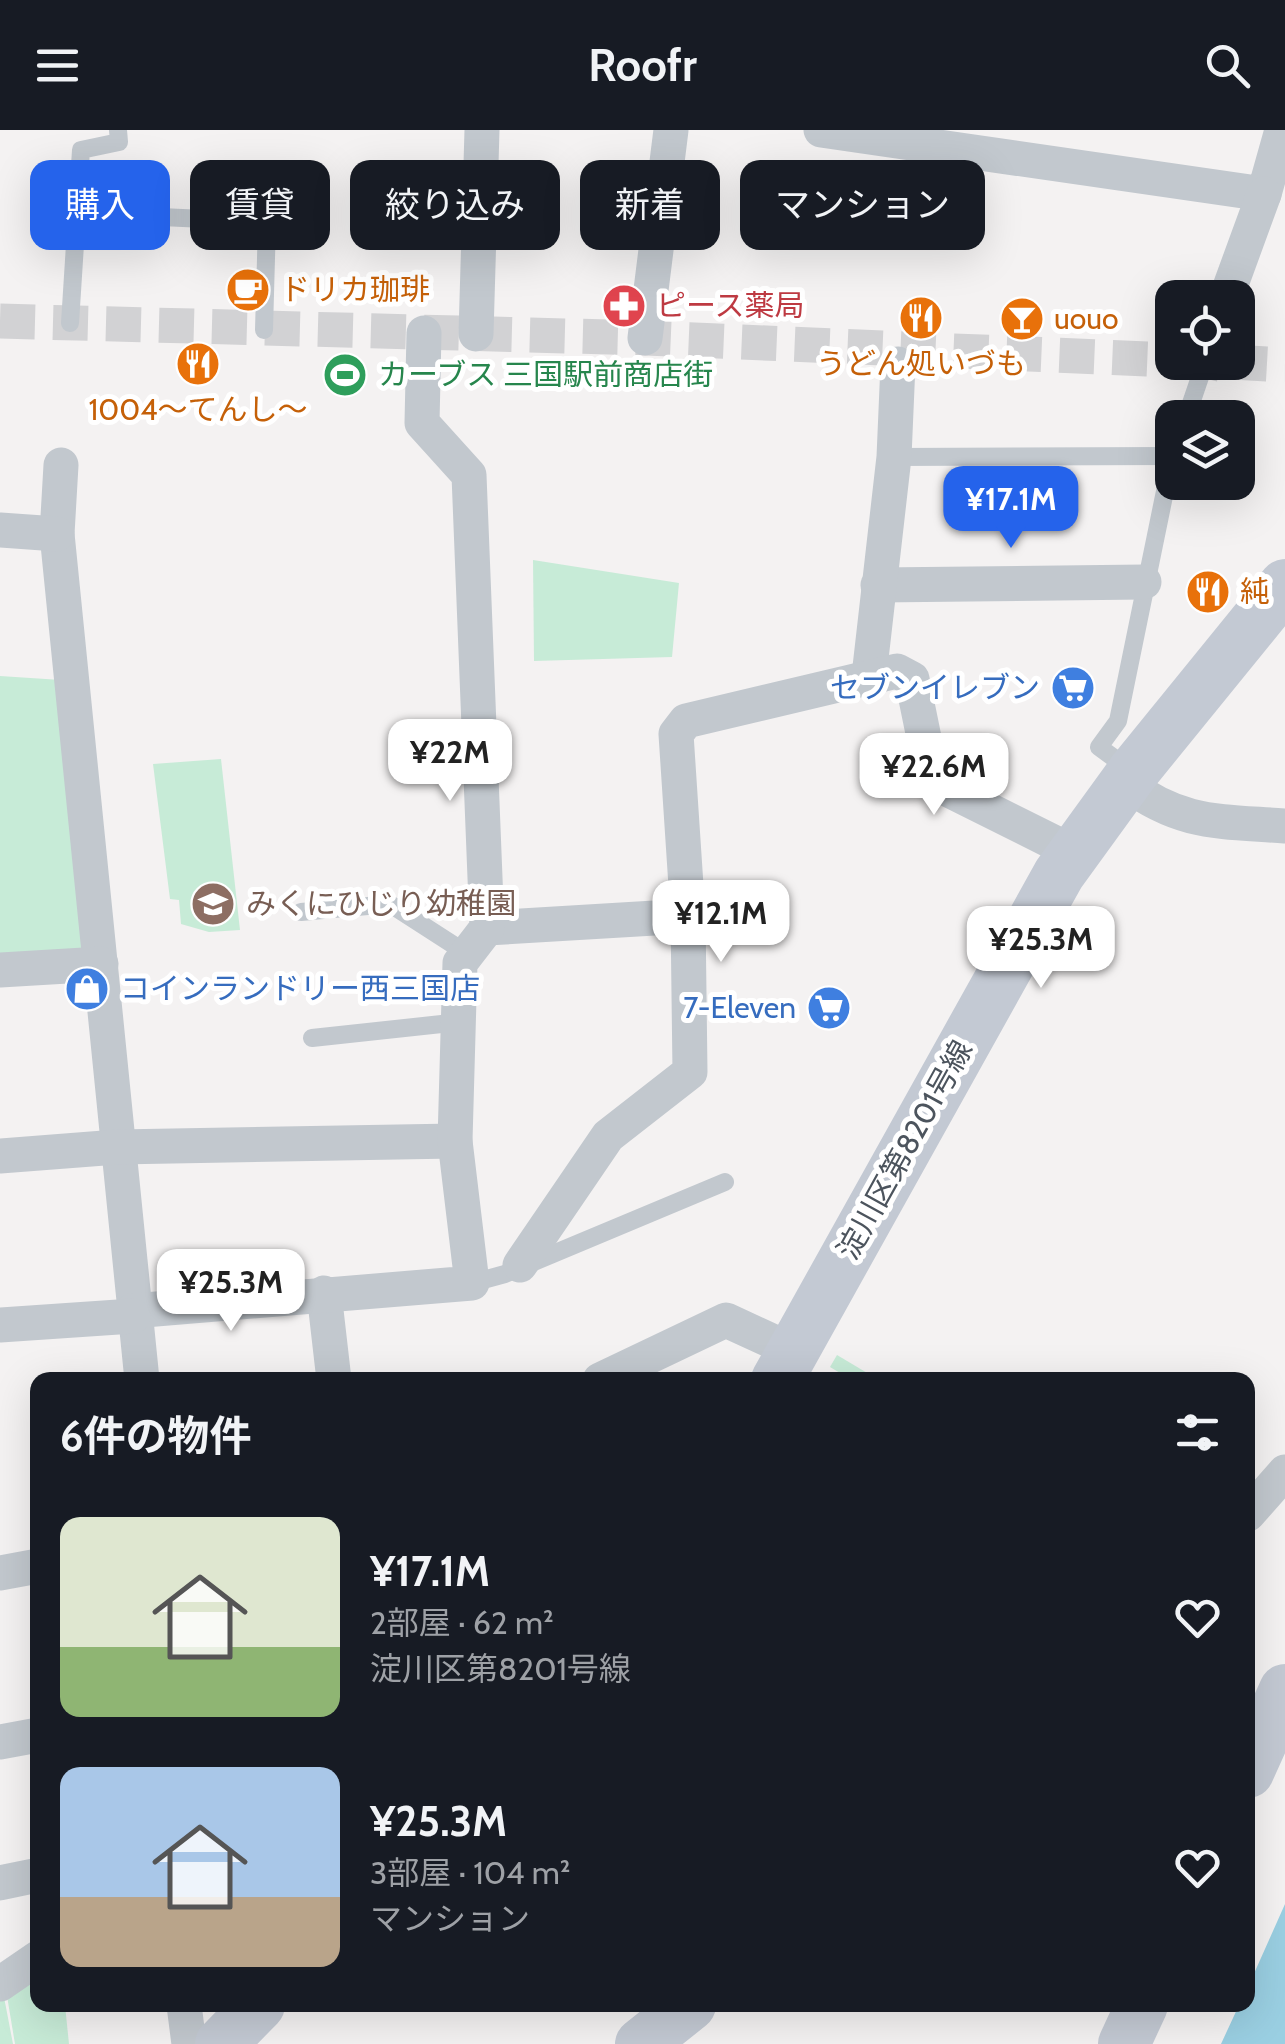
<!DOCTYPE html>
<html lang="ja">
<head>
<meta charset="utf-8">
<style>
	:root { --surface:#171b24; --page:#242831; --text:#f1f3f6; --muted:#9ea1a6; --accent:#2563eb }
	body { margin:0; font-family:Cabin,"Noto Sans JP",sans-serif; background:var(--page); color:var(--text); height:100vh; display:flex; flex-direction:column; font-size:38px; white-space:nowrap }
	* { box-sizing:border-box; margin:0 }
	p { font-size:32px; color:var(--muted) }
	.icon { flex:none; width:55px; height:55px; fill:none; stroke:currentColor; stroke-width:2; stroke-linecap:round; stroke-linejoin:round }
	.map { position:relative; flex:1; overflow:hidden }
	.drawer { position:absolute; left:30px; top:1242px; width:1225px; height:640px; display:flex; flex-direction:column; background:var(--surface); border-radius:20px; box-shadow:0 10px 40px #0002 }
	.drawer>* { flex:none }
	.guide { position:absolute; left:30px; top:30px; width:1225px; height:90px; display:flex; gap:20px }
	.controls { position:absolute; left:1155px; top:150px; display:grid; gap:20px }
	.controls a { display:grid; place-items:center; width:100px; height:100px; border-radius:20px; background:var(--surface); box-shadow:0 10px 40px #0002; font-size:50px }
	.price { position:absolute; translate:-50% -85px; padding:0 22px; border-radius:20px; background:#fff; color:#222; font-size:32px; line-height:65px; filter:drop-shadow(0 2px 5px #0008) }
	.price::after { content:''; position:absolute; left:50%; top:60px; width:30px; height:22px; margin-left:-15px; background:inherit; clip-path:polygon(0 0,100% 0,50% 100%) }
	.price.active { background:var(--accent); color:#fff }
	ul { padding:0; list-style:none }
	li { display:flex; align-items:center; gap:30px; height:250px; padding:0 30px }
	li span { display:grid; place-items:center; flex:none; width:280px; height:200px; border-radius:20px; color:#555 }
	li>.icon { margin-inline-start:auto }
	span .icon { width:120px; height:120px; fill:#fffc; stroke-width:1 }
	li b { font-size:42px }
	h2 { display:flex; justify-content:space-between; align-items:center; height:120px; padding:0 30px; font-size:42px }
	.tag { padding:0 35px; border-radius:20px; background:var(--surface); box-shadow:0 10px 40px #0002; font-size:35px; line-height:90px }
	.tag.active { background:var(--accent); color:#fff }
	header { display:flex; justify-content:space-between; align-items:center; height:130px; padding:0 30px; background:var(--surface); font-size:45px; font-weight:700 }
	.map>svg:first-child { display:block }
	.green { fill:#c7ebd7 }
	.water { fill:#9acfe2 }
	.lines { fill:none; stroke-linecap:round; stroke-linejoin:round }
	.street-tunnel { stroke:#d2d2d4; stroke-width:35; stroke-dasharray:35 18; stroke-linecap:butt }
	.lane { stroke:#c2c8ce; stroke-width:18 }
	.street { stroke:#c2c8ce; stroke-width:35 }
	.secondary { stroke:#c3c9d3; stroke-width:52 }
	.labels { text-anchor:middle; stroke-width:10; stroke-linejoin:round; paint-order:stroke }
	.food-label { font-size:30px; fill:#c56008; stroke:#fff; text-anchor:start }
	.health-label { font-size:30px; fill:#be3a42; stroke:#fff; text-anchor:start }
	.leisure-label { font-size:30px; fill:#27864d; stroke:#fff; text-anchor:start }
	.shop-label { font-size:30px; fill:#366cbe; stroke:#fff; text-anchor:end }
	.education-label { font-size:30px; fill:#785e54; stroke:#fff; text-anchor:start }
	.street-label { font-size:30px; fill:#4c545d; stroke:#fff }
</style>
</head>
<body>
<header><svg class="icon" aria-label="menu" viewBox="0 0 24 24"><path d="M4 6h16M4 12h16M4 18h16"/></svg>Roofr<svg class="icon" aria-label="search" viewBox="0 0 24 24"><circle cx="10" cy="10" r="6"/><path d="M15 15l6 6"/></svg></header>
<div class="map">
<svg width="1285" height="1914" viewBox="0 0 1285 1914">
	<rect width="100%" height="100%" fill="#f4f2f2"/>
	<g class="green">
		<path d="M 533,430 L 679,453 L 672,527 L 534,531 Z"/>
		<path d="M 0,546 L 61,550 L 89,828 L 0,833 Z"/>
		<path d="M 221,629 L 240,800 L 209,802 L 181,794 L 179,770 L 170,769 L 153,634 Z"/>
		<path d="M 837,1225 L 879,1250 L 852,1250 L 830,1237 Z"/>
		<path d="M 37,1840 L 38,1875 L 65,1875 L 69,1914 L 15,1914 L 7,1866 Z"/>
		<path d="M 4,1867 L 13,1914 L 0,1914 L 0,1870 Z"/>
	</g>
	<path class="water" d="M 1285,1774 L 1285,1914 L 1221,1914 L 1239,1875 L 1248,1875 L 1248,1857 Z"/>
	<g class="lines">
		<g class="street-tunnel">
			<path d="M 0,191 L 645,208 L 1172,230"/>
			<path d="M 1232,232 L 1285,235"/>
			<path d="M 1200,247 L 1204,232"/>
		</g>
		<g class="lane">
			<path d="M 78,83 L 267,92 L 264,200"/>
			<path d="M 70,193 L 81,20 L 119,12 L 118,0"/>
			<path d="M 1186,288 L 1200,247"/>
			<path d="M 894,327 L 1172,326"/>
			<path d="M 1129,639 L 1099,617 L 1118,591 L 1172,327"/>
			<path d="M 301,782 L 390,774 L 466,823"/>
			<path d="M 312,908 L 460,892"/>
			<path d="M 472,1153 L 505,1144 L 725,1052"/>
		</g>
		<g class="street">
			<path d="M 821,0 L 1264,64 L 1282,0"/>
			<path d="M 1226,168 L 1264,64"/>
			<path d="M 476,204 L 482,0"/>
			<path d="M 645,208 L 671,0"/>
			<path d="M 61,335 L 57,404 L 142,1250"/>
			<path d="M 0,400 L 57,404"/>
			<path d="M 878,455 L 1144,452"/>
			<path d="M 869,546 L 894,327 L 898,234"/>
			<path d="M 1125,653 C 1182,695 1218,691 1285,696"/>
			<path d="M 487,798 L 688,786"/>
			<path d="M 0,840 L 101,834"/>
			<path d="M 0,1026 L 117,1017 L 455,1011"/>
			<path d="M 520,1135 L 608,1006 L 690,942 L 688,786 L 676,604 L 686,591 L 897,541 L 912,549 L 933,652 L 1073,722"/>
			<path d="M 324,1163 L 334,1250"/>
			<path d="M 132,1181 L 472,1153 L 455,1011 L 460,833 L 487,798 L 469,345 L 422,293 L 424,203"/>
			<path d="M 0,1195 L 133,1186"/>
			<path d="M 600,1250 L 726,1190 L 793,1221"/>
			<path d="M 1248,1384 L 1285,1342"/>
			<path d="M 0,1443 L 38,1436"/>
			<path d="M 0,1612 L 38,1605"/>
			<path d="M 0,1753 L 38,1745"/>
			<path d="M 0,1854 L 38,1828"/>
			<path d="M 184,1875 L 189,1914"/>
		</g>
		<g class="secondary">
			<path d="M 777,1250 L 1059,744 L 1133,642 L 1285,455"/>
			<path d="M 1248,1642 L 1285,1560"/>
			<path d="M 221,1914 L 259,1875"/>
			<path d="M 641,1914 L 690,1875"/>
			<path d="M 1124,1914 L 1142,1875"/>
		</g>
	</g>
	<defs>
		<symbol id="cafe-disc" viewBox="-11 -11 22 22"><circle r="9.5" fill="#e8710a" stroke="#fff"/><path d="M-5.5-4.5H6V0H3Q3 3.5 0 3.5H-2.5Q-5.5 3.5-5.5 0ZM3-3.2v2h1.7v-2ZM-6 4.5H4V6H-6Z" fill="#fff"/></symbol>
		<symbol id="pharmacy-disc" viewBox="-11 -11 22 22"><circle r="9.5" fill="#e0444e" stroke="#fff"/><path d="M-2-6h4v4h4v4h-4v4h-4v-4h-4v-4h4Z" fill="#fff"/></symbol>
		<symbol id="restaurant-disc" viewBox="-11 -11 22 22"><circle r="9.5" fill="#e8710a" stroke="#fff"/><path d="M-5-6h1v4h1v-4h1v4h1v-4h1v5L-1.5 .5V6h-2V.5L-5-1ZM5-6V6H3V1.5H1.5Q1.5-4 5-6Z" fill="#fff"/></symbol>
		<symbol id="bar-disc" viewBox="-11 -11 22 22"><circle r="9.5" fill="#e8710a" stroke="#fff"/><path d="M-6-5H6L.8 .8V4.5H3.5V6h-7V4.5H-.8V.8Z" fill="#fff"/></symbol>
		<symbol id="stadium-disc" viewBox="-11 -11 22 22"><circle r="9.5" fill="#2e9e5b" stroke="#fff"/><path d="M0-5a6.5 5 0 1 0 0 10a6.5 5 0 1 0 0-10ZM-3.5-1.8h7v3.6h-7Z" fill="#fff"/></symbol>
		<symbol id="supermarket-disc" viewBox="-11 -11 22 22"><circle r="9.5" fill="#3f7fe0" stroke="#fff"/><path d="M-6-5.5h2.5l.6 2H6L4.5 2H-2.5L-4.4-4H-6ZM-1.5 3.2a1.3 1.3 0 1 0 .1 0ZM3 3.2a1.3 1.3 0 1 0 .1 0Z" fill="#fff"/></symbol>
		<symbol id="school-disc" viewBox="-11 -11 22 22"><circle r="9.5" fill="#8d6e63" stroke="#fff"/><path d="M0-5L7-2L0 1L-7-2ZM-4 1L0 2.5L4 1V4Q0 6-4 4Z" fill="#fff"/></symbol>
		<symbol id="shop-disc" viewBox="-11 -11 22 22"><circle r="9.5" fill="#3f7fe0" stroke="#fff"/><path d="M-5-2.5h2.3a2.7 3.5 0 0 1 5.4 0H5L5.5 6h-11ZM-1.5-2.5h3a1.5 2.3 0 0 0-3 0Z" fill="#fff"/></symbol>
	</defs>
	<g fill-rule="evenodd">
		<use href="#cafe-disc" x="223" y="135" width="50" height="50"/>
		<use href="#pharmacy-disc" x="599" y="151" width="50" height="50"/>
		<use href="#restaurant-disc" x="896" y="163" width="50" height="50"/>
		<use href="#bar-disc" x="997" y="164" width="50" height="50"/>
		<use href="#restaurant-disc" x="173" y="209" width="50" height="50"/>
		<use href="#stadium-disc" x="320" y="220" width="50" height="50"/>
		<use href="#restaurant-disc" x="1183" y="437" width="50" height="50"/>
		<use href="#supermarket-disc" x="1048" y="533" width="50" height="50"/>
		<use href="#school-disc" x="188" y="749" width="50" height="50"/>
		<use href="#shop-disc" x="62" y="834" width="50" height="50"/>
		<use href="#supermarket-disc" x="804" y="853" width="50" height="50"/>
	</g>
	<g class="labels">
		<g class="food-label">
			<text x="280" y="170">ドリカ珈琲</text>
			<text x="1054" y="199">uouo</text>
			<text x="921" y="244" text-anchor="middle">うどん処いづも</text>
			<text x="198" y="290" text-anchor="middle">1004〜てんし〜</text>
			<text x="1240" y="472">純</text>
		</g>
		<g class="health-label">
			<text x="656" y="186">ピース薬局</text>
		</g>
		<g class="leisure-label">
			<text x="378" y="255">カーブス 三国駅前商店街</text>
		</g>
		<g class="shop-label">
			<text x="1040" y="568">セブンイレブン</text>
			<text x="120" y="869" text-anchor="start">コインランドリー西三国店</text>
			<text x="796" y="888">7-Eleven</text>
		</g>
		<g class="education-label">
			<text x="246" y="784">みくにひじり幼稚園</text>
		</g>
		<g class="street-label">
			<text transform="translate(905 1020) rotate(-61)" y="10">淀川区第8201号線</text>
		</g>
	</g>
</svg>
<div class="controls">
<a><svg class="icon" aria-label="locate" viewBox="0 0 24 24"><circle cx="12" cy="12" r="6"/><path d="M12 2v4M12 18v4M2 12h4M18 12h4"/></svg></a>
<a><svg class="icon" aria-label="layers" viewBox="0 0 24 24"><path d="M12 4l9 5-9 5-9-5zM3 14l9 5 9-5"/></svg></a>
</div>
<b class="price active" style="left:1011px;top:421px">¥17.1M</b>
<b class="price" style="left:450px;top:674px">¥22M</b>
<b class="price" style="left:934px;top:688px">¥22.6M</b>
<b class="price" style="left:721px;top:835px">¥12.1M</b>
<b class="price" style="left:1041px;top:861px">¥25.3M</b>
<b class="price" style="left:231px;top:1204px">¥25.3M</b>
<div class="guide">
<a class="tag active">購入</a>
<a class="tag">賃貸</a>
<a class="tag">絞り込み</a>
<a class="tag">新着</a>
<a class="tag">マンション</a>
</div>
<section class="drawer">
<h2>6件の物件<svg class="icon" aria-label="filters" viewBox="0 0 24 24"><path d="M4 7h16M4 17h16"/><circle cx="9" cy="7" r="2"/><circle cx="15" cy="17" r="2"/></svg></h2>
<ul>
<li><span style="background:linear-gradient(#dfe7d0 65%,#8fb573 0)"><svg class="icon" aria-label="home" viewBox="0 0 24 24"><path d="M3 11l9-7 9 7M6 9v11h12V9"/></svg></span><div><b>¥17.1M</b><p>2部屋 · 62 m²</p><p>淀川区第8201号線</p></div><svg class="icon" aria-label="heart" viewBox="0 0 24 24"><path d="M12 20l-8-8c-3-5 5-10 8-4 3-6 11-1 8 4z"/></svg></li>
<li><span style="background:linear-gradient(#a9c7e8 65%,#b9a48a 0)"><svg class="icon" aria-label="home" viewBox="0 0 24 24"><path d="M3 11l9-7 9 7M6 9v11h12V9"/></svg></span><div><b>¥25.3M</b><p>3部屋 · 104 m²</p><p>マンション</p></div><svg class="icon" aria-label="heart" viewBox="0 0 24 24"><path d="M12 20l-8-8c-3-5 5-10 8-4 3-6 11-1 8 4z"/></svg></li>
</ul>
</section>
</div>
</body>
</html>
